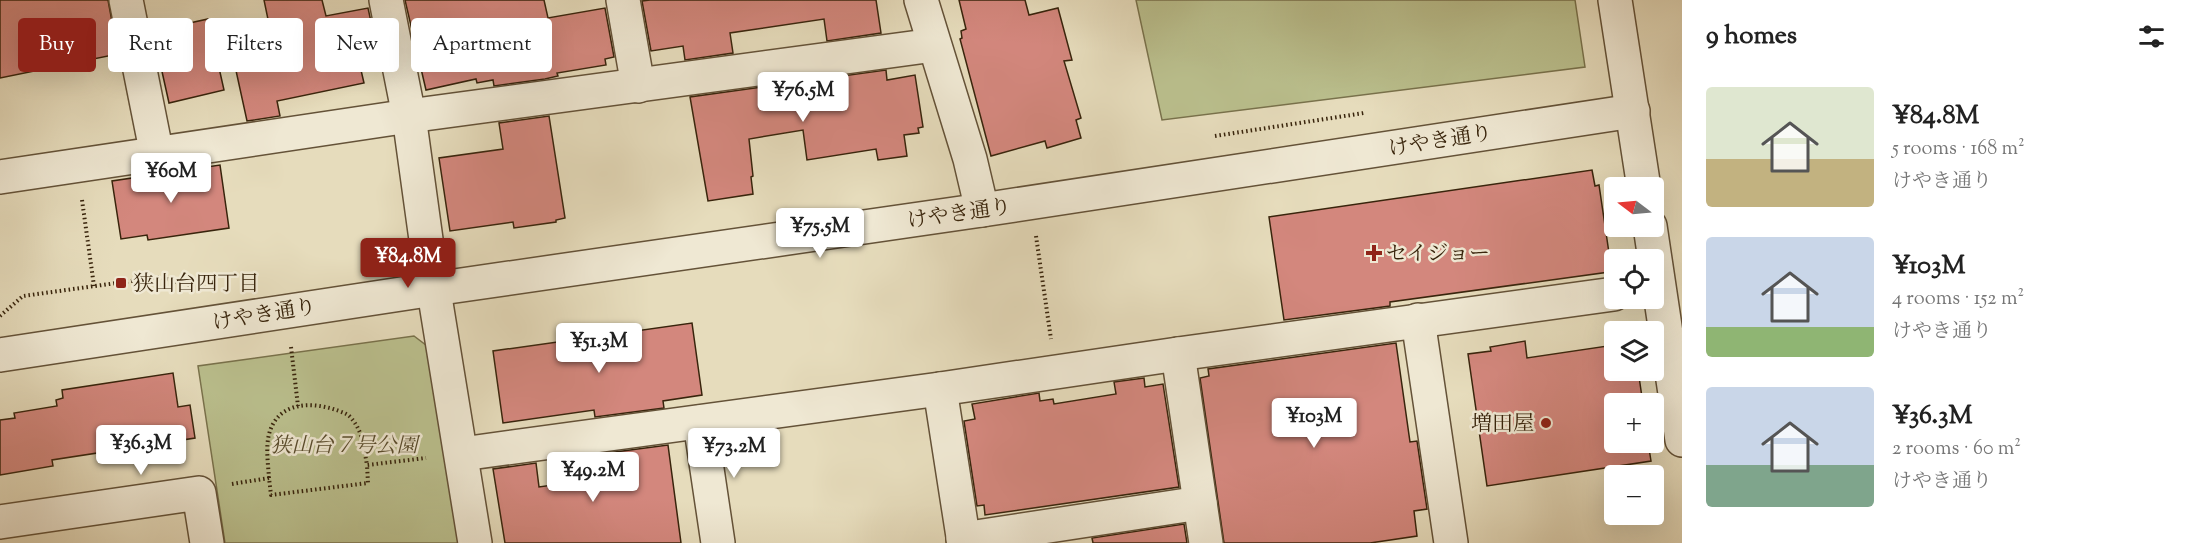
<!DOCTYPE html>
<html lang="en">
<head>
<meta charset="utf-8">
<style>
	:root { --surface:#fff; --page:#f6f6f6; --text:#222; --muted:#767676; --accent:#8f2418 }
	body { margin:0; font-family:"Sorts Mill Goudy","Noto Serif JP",serif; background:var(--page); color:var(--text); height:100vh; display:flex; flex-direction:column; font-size:22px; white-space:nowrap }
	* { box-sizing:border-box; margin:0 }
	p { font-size:20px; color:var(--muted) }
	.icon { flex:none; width:33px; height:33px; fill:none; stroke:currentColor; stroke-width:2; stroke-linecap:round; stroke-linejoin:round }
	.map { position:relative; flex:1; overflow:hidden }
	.details { display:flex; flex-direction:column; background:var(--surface); width:510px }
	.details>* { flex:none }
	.guide { position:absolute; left:18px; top:18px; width:570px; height:54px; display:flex; gap:12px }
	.needle { width:39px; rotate:286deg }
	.buttons { position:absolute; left:1604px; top:177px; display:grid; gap:12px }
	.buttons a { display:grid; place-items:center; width:60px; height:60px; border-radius:6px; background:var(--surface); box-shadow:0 6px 24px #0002; font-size:30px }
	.price { position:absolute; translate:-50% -51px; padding:0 14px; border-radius:6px; background:#fff; color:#222; font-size:20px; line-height:39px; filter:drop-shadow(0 2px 3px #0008) }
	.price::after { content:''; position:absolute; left:50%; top:36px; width:18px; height:14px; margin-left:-9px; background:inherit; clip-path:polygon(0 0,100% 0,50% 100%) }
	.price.selected { background:var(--accent); color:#fff }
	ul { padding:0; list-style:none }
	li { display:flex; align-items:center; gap:18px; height:150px; padding:0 24px }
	li span { display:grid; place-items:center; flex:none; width:168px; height:120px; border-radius:6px; color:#555 }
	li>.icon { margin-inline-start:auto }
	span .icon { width:72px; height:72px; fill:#fffc; stroke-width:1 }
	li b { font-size:26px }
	h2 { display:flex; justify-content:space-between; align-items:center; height:72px; padding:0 24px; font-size:26px }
	.tag { padding:0 21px; border-radius:6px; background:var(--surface); box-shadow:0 6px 24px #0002; font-size:21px; line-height:54px }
	.tag.selected { background:var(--accent); color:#fff }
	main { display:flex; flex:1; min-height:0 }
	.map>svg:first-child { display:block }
	.green { fill:#babf8d; stroke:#79724c; stroke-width:1.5 }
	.building { fill:#d3877d; stroke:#38240c; stroke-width:1.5 }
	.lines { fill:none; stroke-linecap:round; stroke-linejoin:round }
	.minor-casing { stroke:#645238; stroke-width:36 }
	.path { stroke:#38240c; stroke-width:4; stroke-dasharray:1.5 3; stroke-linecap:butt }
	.minor { stroke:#efe8d3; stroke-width:33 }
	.poi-dot { fill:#8f2418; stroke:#efe8d3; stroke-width:2 }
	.labels { text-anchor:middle; stroke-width:5; stroke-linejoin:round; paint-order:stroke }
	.street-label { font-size:21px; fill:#38240c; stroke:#efe8d3 }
	.poi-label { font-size:21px; fill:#38240c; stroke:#efe8d3; text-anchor:start }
	.park-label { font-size:21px; font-style:italic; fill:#584b2c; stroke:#efe8d3 }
</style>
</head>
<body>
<main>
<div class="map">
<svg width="1682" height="543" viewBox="0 0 1682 543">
	<rect width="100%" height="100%" fill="#e6dcbc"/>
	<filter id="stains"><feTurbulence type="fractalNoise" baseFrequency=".00333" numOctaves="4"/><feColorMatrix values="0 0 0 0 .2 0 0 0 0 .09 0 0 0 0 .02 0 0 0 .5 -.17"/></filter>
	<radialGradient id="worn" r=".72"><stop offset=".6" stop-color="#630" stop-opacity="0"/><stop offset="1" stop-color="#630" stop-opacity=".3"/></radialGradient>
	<g class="green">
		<path d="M 1136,0 L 1575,0 L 1585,67 L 1162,120 Z"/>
		<path d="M 414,336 L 431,349 L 460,543 L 225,543 L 198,366 Z"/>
	</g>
	<g class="building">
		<path d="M 0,0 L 108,0 L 118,54 L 0,78 Z"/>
		<path d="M 264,0 L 322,0 L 326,16 L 368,8 L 377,49 L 357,53 L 364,83 L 277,101 L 280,116 L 247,121 L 235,66 L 276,58 Z"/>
		<path d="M 405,0 L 544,0 L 548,18 L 605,8 L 614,57 L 605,59 L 606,65 L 557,73 L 558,76 L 545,79 L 494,86 L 493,80 L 477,83 L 476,79 L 426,90 Z"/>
		<path d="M 650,0 L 876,0 L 881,33 L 827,41 L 824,19 L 730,33 L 733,53 L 685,60 L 683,46 L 651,51 L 642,1 Z"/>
		<path d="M 959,0 L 1025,0 L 1029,15 L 1058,8 L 1072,60 L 1064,61 L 1081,118 L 1076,120 L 1081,138 L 1047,148 L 1045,141 L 991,156 L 960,39 L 962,38 L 961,31 L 966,29 Z"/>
		<path d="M 208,19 L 224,90 L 169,103 L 153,31 Z"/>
		<path d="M 886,70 L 887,80 L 915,75 L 923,127 L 918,128 L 919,133 L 904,135 L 907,156 L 878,160 L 876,149 L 807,160 L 803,130 L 749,139 L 753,176 L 751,177 L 753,194 L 708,201 L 690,97 Z"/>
		<path d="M 549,116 L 565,218 L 556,220 L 556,222 L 514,228 L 513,222 L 450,231 L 439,158 L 503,149 L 499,123 Z"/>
		<path d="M 220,165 L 229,228 L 148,240 L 147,235 L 121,239 L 112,181 Z"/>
		<path d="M 1592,170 L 1595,186 L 1599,185 L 1609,253 L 1606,253 L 1609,272 L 1390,302 L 1390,306 L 1284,320 L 1269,217 Z"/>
		<path d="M 692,323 L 702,395 L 663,401 L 664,408 L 595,417 L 594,410 L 503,423 L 493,351 Z"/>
		<path d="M 1525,341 L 1527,358 L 1614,345 L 1614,370 L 1638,370 L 1643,404 L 1614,404 L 1614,442 L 1648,442 L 1651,461 L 1487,486 L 1468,354 L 1491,351 L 1490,347 Z"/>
		<path d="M 1396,343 L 1410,442 L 1417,441 L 1427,509 L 1414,511 L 1417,536 L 1370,543 L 1224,543 L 1200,378 L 1209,376 L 1208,369 Z"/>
		<path d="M 173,373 L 178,407 L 190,405 L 195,438 L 52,460 L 53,466 L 0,475 L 0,420 L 15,418 L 14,413 L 57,406 L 56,400 L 63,398 L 62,390 Z"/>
		<path d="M 1144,378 L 1145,387 L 1163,384 L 1179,487 L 985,515 L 984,505 L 977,506 L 964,421 L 975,419 L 972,404 L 1039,393 L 1040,401 L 1053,399 L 1054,404 L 1116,394 L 1114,382 Z"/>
		<path d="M 668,445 L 681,543 L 505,543 L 493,469 L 536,463 L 539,487 L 603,478 L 600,454 Z"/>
		<path d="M 1184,524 L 1187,543 L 1093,543 L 1092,538 Z"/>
	</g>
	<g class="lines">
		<defs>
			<g id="minor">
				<path d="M 126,0 L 157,155"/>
				<path d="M 386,0 L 409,116 L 428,254 L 475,543"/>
				<path d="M 623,0 L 638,86"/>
				<path d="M 921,0 L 970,159 L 982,210"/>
				<path d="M 1615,0 L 1644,188"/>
				<path d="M 0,177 L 409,116 L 934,45"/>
				<path d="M 1650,226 L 1682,440"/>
				<path d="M 1418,320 L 1451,543"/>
				<path d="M 1178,354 L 1206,543"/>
				<path d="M 0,355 L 434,289 L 982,210 L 1633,111"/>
				<path d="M 940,389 L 964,543"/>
				<path d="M 700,422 L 718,543"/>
				<path d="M 462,454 L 940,389 L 1178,354 L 1614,294"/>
				<path d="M 0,522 L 199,493 L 207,543"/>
				<path d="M 963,539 L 1200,503"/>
			</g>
		</defs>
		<use href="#minor" class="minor-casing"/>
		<g class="path">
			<path d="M 1215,136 L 1364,113"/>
			<path d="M 82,200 L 94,286"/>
			<path d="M 1036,236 L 1051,339"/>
			<path d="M 0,316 L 23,296 L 160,277 L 199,288"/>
			<path d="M 291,347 L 298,406"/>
			<path d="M 269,478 C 268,461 264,440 273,424 C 286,400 318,403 339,411 C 344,413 348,414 351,418 C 363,431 364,449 367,465"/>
			<path d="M 232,484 L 269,478 L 271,495 L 368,483 L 367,465 L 426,458"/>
		</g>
		<use href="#minor" class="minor"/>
	</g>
	<g class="poi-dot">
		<path d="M1371 244h6v6h6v6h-6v6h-6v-6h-6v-6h6z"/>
		<rect x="115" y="277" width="12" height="12" rx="3"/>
		<circle cx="1546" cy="423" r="6"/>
	</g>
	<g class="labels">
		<g class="street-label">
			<text transform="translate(1440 140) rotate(-9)" y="7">けやき通り</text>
			<text transform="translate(959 213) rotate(-8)" y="7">けやき通り</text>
			<text transform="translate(264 314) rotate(-9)" y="7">けやき通り</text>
		</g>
		<g class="poi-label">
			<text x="1386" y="260">セイジョー</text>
			<text x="133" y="290">狭山台四丁目</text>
			<text x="1534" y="430" text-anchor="end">増田屋</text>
		</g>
		<g class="park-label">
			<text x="344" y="452">狭山台７号公園</text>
		</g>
	</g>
	<rect width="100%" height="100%" filter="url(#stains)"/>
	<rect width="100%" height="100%" fill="url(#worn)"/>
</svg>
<div class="buttons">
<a><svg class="needle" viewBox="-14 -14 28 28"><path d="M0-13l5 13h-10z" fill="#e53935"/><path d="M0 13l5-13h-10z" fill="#767676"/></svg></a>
<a><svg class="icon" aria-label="locate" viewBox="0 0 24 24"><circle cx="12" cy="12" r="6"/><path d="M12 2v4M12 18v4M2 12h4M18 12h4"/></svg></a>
<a><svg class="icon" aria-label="layers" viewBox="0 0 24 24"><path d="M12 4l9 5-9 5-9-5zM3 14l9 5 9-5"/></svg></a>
<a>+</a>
<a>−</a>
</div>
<b class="price" style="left:803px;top:123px">¥76.5M</b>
<b class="price" style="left:171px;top:204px">¥60M</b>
<b class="price" style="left:820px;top:259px">¥75.5M</b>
<b class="price selected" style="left:408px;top:289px">¥84.8M</b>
<b class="price" style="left:599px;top:374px">¥51.3M</b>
<b class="price" style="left:1314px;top:449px">¥103M</b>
<b class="price" style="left:141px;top:476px">¥36.3M</b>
<b class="price" style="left:734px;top:479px">¥73.2M</b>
<b class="price" style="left:593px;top:503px">¥49.2M</b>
<div class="guide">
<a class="tag selected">Buy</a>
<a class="tag">Rent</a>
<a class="tag">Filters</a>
<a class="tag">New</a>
<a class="tag">Apartment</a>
</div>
</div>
<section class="details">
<h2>9 homes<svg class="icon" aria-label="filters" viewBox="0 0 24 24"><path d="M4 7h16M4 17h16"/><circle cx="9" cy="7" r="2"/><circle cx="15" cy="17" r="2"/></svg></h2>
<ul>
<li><span style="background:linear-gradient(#dfe7d0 60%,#c2b280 0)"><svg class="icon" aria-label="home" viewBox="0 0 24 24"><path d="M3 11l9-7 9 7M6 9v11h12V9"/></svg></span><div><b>¥84.8M</b><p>5 rooms · 168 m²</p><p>けやき通り</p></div></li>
<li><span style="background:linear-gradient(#c9d6e8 75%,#8fb573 0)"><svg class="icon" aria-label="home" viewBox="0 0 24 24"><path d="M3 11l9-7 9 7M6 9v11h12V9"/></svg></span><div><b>¥103M</b><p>4 rooms · 152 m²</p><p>けやき通り</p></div></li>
<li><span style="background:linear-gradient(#c9d6e8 65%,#7fa58c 0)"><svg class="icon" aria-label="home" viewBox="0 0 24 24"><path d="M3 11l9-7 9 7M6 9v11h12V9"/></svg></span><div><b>¥36.3M</b><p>2 rooms · 60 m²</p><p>けやき通り</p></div></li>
</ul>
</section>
</main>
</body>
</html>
